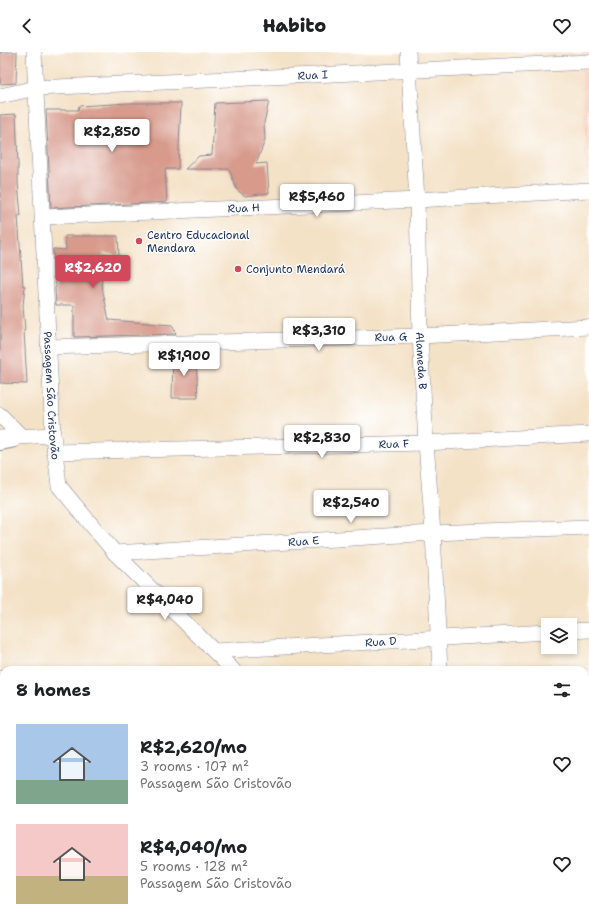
<!DOCTYPE html>
<html lang="en">
<head>
<meta charset="utf-8">
<style>
	:root { --surface:#fff; --page:#f2f2f2; --text:#202124; --muted:#757577; --accent:#d1495b }
	body { margin:0; font-family:"Shantell Sans",sans-serif; background:var(--page); color:var(--text); height:100vh; display:flex; flex-direction:column; font-size:15px; white-space:nowrap }
	* { box-sizing:border-box; margin:0 }
	p { font-size:13px; color:var(--muted) }
	.icon { flex:none; width:22px; height:22px; fill:none; stroke:currentColor; stroke-width:2; stroke-linecap:round; stroke-linejoin:round }
	.map { position:relative; flex:1; overflow:hidden }
	.sheet { position:absolute; left:0px; top:614px; width:589px; height:256px; display:flex; flex-direction:column; background:var(--surface); border-radius:12px 12px 0 0; box-shadow:0 2px 6px #0003 }
	.sheet>* { flex:none }
	.buttons { position:absolute; left:541px; top:566px; display:grid; gap:8px }
	.buttons a { display:grid; place-items:center; width:36px; height:36px; border-radius:0px; background:var(--surface); box-shadow:0 2px 6px #0003; font-size:20px }
	.price { position:absolute; translate:-50% -34px; padding:0 9px; border-radius:4px; background:#fff; color:#222; font-size:13px; line-height:26px; filter:drop-shadow(0 1px 2px #0008) }
	.price::after { content:''; position:absolute; left:50%; top:24px; width:12px; height:9px; margin-left:-6px; background:inherit; clip-path:polygon(0 0,100% 0,50% 100%) }
	.price.selected { background:var(--accent); color:#fff }
	ul { padding:0; list-style:none }
	li { display:flex; align-items:center; gap:12px; height:100px; padding:0 16px }
	li span { display:grid; place-items:center; flex:none; width:112px; height:80px; border-radius:0px; color:#555 }
	li>.icon { margin-inline-start:auto }
	span .icon { width:48px; height:48px; fill:#fffc; stroke-width:1 }
	li b { font-size:17px }
	h2 { display:flex; justify-content:space-between; align-items:center; height:48px; padding:0 16px; font-size:17px }
	header { display:flex; justify-content:space-between; align-items:center; height:52px; padding:0 16px; background:var(--surface); font-size:18px; font-weight:800 }
	.map>svg:first-child { display:block }
	.built { fill:#f7d1c6 }
	.water { fill:#64c1e2; stroke:#4078a0 }
	.building { fill:#d79a8b }
	.lines { fill:none; stroke-linecap:round; stroke-linejoin:round }
	.lane-casing { stroke:#888892; stroke-width:10 }
	.street-casing { stroke:#888892; stroke-width:16 }
	.primary-casing { stroke:#888892; stroke-width:24 }
	.lane { stroke:#fff; stroke-width:8 }
	.street { stroke:#fff; stroke-width:15 }
	.primary { stroke:#fff; stroke-width:22 }
	.poi-dot { fill:#d1495b; stroke:#fff; stroke-width:1.5 }
	.labels { text-anchor:middle; stroke-width:3; stroke-linejoin:round; paint-order:stroke }
	.street-label { font-size:11px; fill:#1b2f5e; stroke:#fff }
	.poi-label { font-size:11px; fill:#1b2f5e; stroke:#fff; text-anchor:start }
</style>
</head>
<body>
<header><svg class="icon" aria-label="back" viewBox="0 0 24 24"><path d="M15 5l-7 7 7 7"/></svg>Habito<svg class="icon" aria-label="heart" viewBox="0 0 24 24"><path d="M12 20l-8-8c-3-5 5-10 8-4 3-6 11-1 8 4z"/></svg></header>
<div class="map">
<svg width="589" height="870" viewBox="0 0 589 870">
	<rect width="100%" height="100%" fill="#fff"/>
	<filter id="ink" filterUnits="userSpaceOnUse"><feTurbulence type="fractalNoise" baseFrequency=".025" numOctaves="2"/><feDisplacementMap in="SourceGraphic" scale="8" xChannelSelector="R" yChannelSelector="G"/><feConvolveMatrix kernelMatrix="1 2 1 2 8 2 1 2 1" color-interpolation-filters="sRGB"/></filter>
	<filter id="wash" filterUnits="userSpaceOnUse"><feTurbulence type="fractalNoise" baseFrequency=".012" numOctaves="4" result="noise"/><feDisplacementMap in="SourceGraphic" scale="16" xChannelSelector="R" yChannelSelector="G"/><feGaussianBlur stdDeviation="0.9" result="paint"/><feColorMatrix in="noise" values="0 0 0 0 0 0 0 0 0 0 0 0 0 0 0 0 0 1.4 0 .05"/><feComposite in="paint" operator="in"/></filter>
	<g filter="url(#wash)">
		<rect width="100%" height="100%" fill="#f4e2c7"/>
		<path class="built" d="M 581,0 L 589,0 L 589,158 Z"/>
		<path class="water" d="M 374,866 L 411,866 L 419,870 L 381,870 Z"/>
		<g id="blocks">
			<g class="building">
				<path d="M 0,0 L 17,0 L 16,31 L 0,32 Z"/>
				<path d="M 269,49 L 264,71 L 265,88 L 256,112 L 267,111 L 269,141 L 245,144 L 237,138 L 229,117 L 185,117 L 199,104 L 212,103 L 215,51 Z"/>
				<path d="M 129,51 L 181,51 L 178,117 L 165,117 L 167,150 L 51,156 L 46,58 L 78,58 L 79,54 Z"/>
				<path d="M 16,62 L 18,112 L 18,131 L 21,164 L 18,164 L 23,234 L 25,234 L 23,254 L 25,278 L 24,278 L 27,332 L 0,331 L 0,63 Z"/>
				<path d="M 65,184 L 118,184 L 119,203 L 104,201 L 101,217 L 102,235 L 109,268 L 172,273 L 176,282 L 74,285 L 74,253 L 56,253 L 55,236 L 56,235 L 53,197 L 66,198 Z"/>
				<path d="M 173,300 L 183,300 L 185,305 L 196,304 L 198,346 L 172,346 Z"/>
			</g>
		</g>
	</g>
	<g filter="url(#ink)">
		<use href="#blocks" fill-opacity="0" stroke="#888892" stroke-width="1"/>
		<g class="lines">
			<defs>
				<path id="lane" d="M 0,394 L 15,391"/>
				<g id="street">
					<path id="s1" d="M 34,0 L 53,383 L 59,434 L 115,501 L 233,618"/>
					<path id="s2" d="M 408,0 L 417,148 L 420,284 L 426,391 L 433,481 L 440,618"/>
					<path id="s3" d="M 0,44 L 36,36 L 589,10"/>
					<path id="s4" d="M 43,165 L 417,148 L 589,138"/>
					<path id="s5" d="M 48,295 L 420,284 L 589,275"/>
					<path d="M 0,363 L 21,384"/>
					<path d="M 0,386 L 53,383"/>
					<path id="s6" d="M 54,400 L 426,391 L 589,382"/>
					<path id="s7" d="M 115,501 L 433,481 L 589,475"/>
					<path d="M 570,579 L 589,578"/>
					<path id="s8" d="M 214,599 L 548,580"/>
					<path d="M 0,626 L 4,630"/>
					<path d="M 585,687 L 589,687"/>
					<path d="M 0,720 L 4,723"/>
					<path d="M 585,793 L 589,793"/>
					<path d="M 307,866 L 317,870"/>
					<path d="M 443,866 L 448,870"/>
				</g>
				<path id="primary" d="M 7,866 L 31,870"/>
			</defs>
			<use href="#lane" class="lane-casing"/>
			<use href="#street" class="street-casing"/>
			<use href="#primary" class="primary-casing"/>
			<use href="#lane" class="lane"/>
			<use href="#street" class="street"/>
			<use href="#primary" class="primary"/>
		</g>
	</g>
	<g class="poi-dot">
		<circle cx="139" cy="189" r="4"/>
		<circle cx="238" cy="217" r="4"/>
	</g>
	<g class="labels">
		<g class="street-label">
			<text dy="4" stroke="none"><textPath href="#s3" startOffset="314">Rua I</textPath></text>
			<text dy="4" stroke="none"><textPath href="#s4" startOffset="201">Rua H</textPath></text>
			<text dy="4" stroke="none"><textPath href="#s5" startOffset="343">Rua G</textPath></text>
			<text dy="4" stroke="none"><textPath href="#s2" startOffset="309">Alameda B</textPath></text>
			<text dy="4" stroke="none"><textPath href="#s1" startOffset="344">Passagem São Cristovão</textPath></text>
			<text dy="4" stroke="none"><textPath href="#s6" startOffset="340">Rua F</textPath></text>
			<text dy="4" stroke="none"><textPath href="#s7" startOffset="189">Rua E</textPath></text>
			<text dy="4" stroke="none"><textPath href="#s8" startOffset="167">Rua D</textPath></text>
		</g>
		<g class="poi-label">
			<text x="147" y="187">Centro Educacional<tspan x="147" dy="13">Mendara</tspan></text>
			<text x="246" y="221">Conjunto Mendará</text>
		</g>
	</g>
</svg>
<div class="buttons">
<a><svg class="icon" aria-label="layers" viewBox="0 0 24 24"><path d="M12 4l9 5-9 5-9-5zM3 14l9 5 9-5"/></svg></a>
</div>
<b class="price" style="left:112px;top:101px">R$2,850</b>
<b class="price" style="left:317px;top:166px">R$5,460</b>
<b class="price selected" style="left:93px;top:237px">R$2,620</b>
<b class="price" style="left:319px;top:300px">R$3,310</b>
<b class="price" style="left:184px;top:325px">R$1,900</b>
<b class="price" style="left:322px;top:407px">R$2,830</b>
<b class="price" style="left:351px;top:472px">R$2,540</b>
<b class="price" style="left:165px;top:569px">R$4,040</b>
<section class="sheet">
<h2>8 homes<svg class="icon" aria-label="filters" viewBox="0 0 24 24"><path d="M4 7h16M4 17h16"/><circle cx="9" cy="7" r="2"/><circle cx="15" cy="17" r="2"/></svg></h2>
<ul>
<li><span style="background:linear-gradient(#a9c7e8 70%,#7fa58c 0)"><svg class="icon" aria-label="home" viewBox="0 0 24 24"><path d="M3 11l9-7 9 7M6 9v11h12V9"/></svg></span><div><b>R$2,620/mo</b><p>3 rooms · 107 m²</p><p>Passagem São Cristovão</p></div><svg class="icon" aria-label="heart" viewBox="0 0 24 24"><path d="M12 20l-8-8c-3-5 5-10 8-4 3-6 11-1 8 4z"/></svg></li>
<li><span style="background:linear-gradient(#f6c9c9 65%,#c2b280 0)"><svg class="icon" aria-label="home" viewBox="0 0 24 24"><path d="M3 11l9-7 9 7M6 9v11h12V9"/></svg></span><div><b>R$4,040/mo</b><p>5 rooms · 128 m²</p><p>Passagem São Cristovão</p></div><svg class="icon" aria-label="heart" viewBox="0 0 24 24"><path d="M12 20l-8-8c-3-5 5-10 8-4 3-6 11-1 8 4z"/></svg></li>
</ul>
</section>
</div>
</body>
</html>
